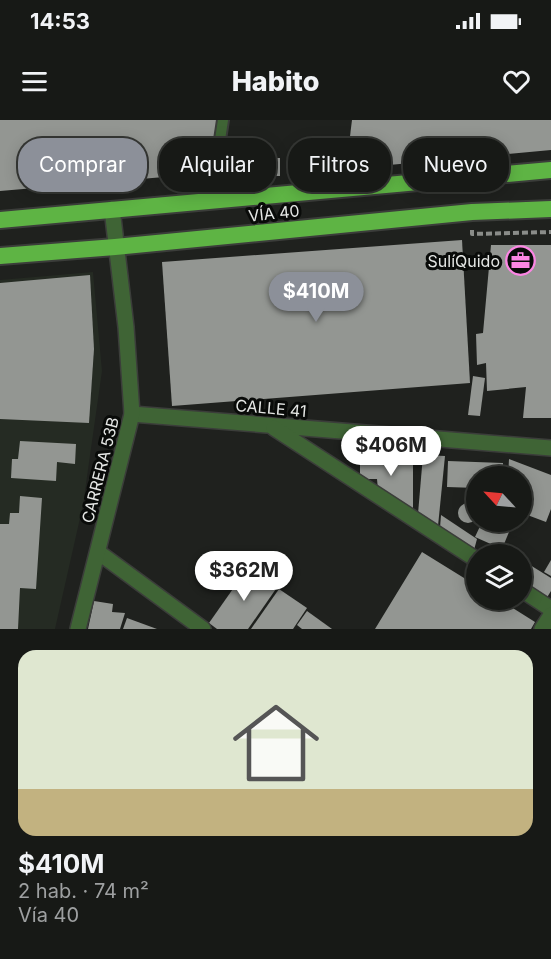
<!DOCTYPE html>
<html lang="es">
<head>
<meta charset="utf-8">
<style>
	:root { --surface:#171916; --page:#20221f; --text:#f1f3f6; --muted:#9ea0a1; --line:#363835; --accent:#8c9099 }
	body { margin:0; font-family:Inter,sans-serif; background:var(--page); color:var(--text); height:100vh; display:flex; flex-direction:column; font-size:22px; white-space:nowrap }
	* { box-sizing:border-box; margin:0 }
	p { font-size:20px; color:var(--muted) }
	.icon { flex:none; width:33px; height:33px; fill:none; stroke:currentColor; stroke-width:2; stroke-linecap:round; stroke-linejoin:round }
	.map { position:relative; height:509px; overflow:hidden }
	.sheet { display:flex; flex-direction:column; background:var(--surface); flex:1 }
	.sheet>* { flex:none }
	.banner { position:absolute; left:18px; top:18px; width:516px; height:54px; display:flex; gap:12px }
	.needle { width:39px; rotate:296deg }
	.tools { position:absolute; left:466px; top:346px; display:grid; gap:12px }
	.tools a { display:grid; place-items:center; width:66px; height:66px; border-radius:50%; background:var(--surface); box-shadow:0 3px 15px #0003,0 0 0 2px var(--line); font-size:30px }
	.price { position:absolute; translate:-50% -51px; padding:0 14px; border-radius:21px; background:#fff; color:#222; font-size:20px; line-height:39px; filter:drop-shadow(0 2px 3px #0008) }
	.price::after { content:''; position:absolute; left:50%; top:36px; width:18px; height:14px; margin-left:-9px; background:inherit; clip-path:polygon(0 0,100% 0,50% 100%) }
	.price.active { background:var(--accent); color:#fff }
	ul { padding:0; list-style:none }
	li { display:grid; align-content:center; gap:12px; height:318px; padding:0 18px }
	li+li { border-top:2px solid var(--line) }
	li span { display:grid; place-items:center; height:186px; border-radius:18px; color:#555 }
	li>.icon { margin-inline-start:auto }
	span .icon { width:108px; height:108px; fill:#fffc; stroke-width:1 }
	li b { font-size:26px }
	.pill { padding:0 21px; border-radius:24px; background:var(--surface); box-shadow:0 3px 15px #0003,0 0 0 2px var(--line); font-size:21px; line-height:54px }
	.pill.active { background:var(--accent); color:#fff }
	.status { display:flex; justify-content:space-between; align-items:center; height:42px; padding:0 30px; background:var(--surface); direction:ltr }
	.status svg { height:16px; fill:currentColor }
	header { display:flex; justify-content:space-between; align-items:center; height:78px; padding:0 18px; background:var(--surface); font-size:27px; font-weight:800 }
	.map>svg:first-child { display:block }
	.built { fill:#252b23 }
	.building { fill:#939692 }
	.lines { fill:none; stroke-linecap:round; stroke-linejoin:round }
	.service-casing { stroke:#3b3d3a; stroke-width:14 }
	.minor-casing { stroke:#3b3d3a; stroke-width:18 }
	.trunk-casing { stroke:#3b3d3a; stroke-width:20 }
	.path { stroke:#8a8c89; stroke-width:4; stroke-dasharray:6 3; stroke-linecap:butt }
	.service { stroke:#3f6435; stroke-width:10 }
	.minor { stroke:#3f6435; stroke-width:15 }
	.trunk { stroke:#5eb444; stroke-width:16 }
	.labels { text-anchor:middle; stroke-width:6; stroke-linejoin:round; paint-order:stroke }
	.street-label { font-size:16px; fill:#e5e7e5; stroke:#090b09 }
	.poi-label { font-size:16px; fill:#e5e7e5; stroke:#090b09; text-anchor:end }
</style>
</head>
<body>
<div class="status"><b>14:53</b><svg viewBox="0 0 49 12"><path d="M0 12V9h3v3zM5 12V6h3v6zM10 12V3h3v9zM15 12V0h3v12zM26 1h20v11H26zM47 4h2v5h-2z"/></svg></div>
<header><svg class="icon" aria-label="menu" viewBox="0 0 24 24"><path d="M4 6h16M4 12h16M4 18h16"/></svg>Habito<svg class="icon" aria-label="heart" viewBox="0 0 24 24"><path d="M12 20l-8-8c-3-5 5-10 8-4 3-6 11-1 8 4z"/></svg></header>
<div class="map">
<svg width="551" height="509" viewBox="0 0 551 509">
	<rect width="100%" height="100%" fill="#1f211e"/>
	<path class="built" d="M 93,152 L 102,251 L 83,385 L 55,509 L 0,509 L 0,160 Z"/>
	<g class="building">
		<path d="M 0,0 L 217,0 L 211,53 L 0,71 Z"/>
		<path d="M 352,0 L 551,0 L 551,30 L 346,49 Z"/>
		<path d="M 265,38 L 280,38 L 280,56 L 266,56 Z"/>
		<rect x="232" y="42" width="16" height="17"/>
		<path d="M 462,120 L 470,263 L 172,286 L 162,142 Z"/>
		<path d="M 491,125 L 551,125 L 551,298 L 523,298 L 526,267 L 487,271 L 486,243 L 477,245 L 476,214 L 483,213 Z"/>
		<path d="M 90,155 L 94,229 L 89,303 L 0,299 L 0,163 Z"/>
		<path d="M 473,256 L 485,258 L 480,296 L 468,295 Z"/>
		<path d="M 20,321 L 76,324 L 75,344 L 57,342 L 56,361 L 11,358 L 12,339 L 18,339 Z"/>
		<path d="M 423,335 L 445,336 L 438,406 L 418,394 Z"/>
		<path d="M 360,337 L 413,339 L 413,391 L 378,370 L 377,359 L 360,359 Z"/>
		<path d="M 509,339 L 551,355 L 551,389 L 546,402 L 522,393 L 522,357 L 508,357 Z"/>
		<path d="M 448,341 L 503,343 L 503,357 L 477,357 L 477,368 L 447,367 Z"/>
		<path d="M 20,376 L 42,378 L 36,469 L 20,468 L 18,509 L 0,509 L 0,404 L 9,404 L 10,393 L 19,393 Z"/>
		<circle cx="468" cy="393" r="10"/>
		<path d="M 441,395 L 477,419 L 474,430 L 440,408 Z"/>
		<path d="M 482,402 L 509,412 L 502,429 L 475,417 Z"/>
		<path d="M 422,432 L 477,466 L 477,480 L 500,480 L 535,502 L 531,509 L 375,509 Z"/>
		<path d="M 522,440 L 551,458 L 551,471 L 546,479 L 522,463 Z"/>
		<path d="M 551,440 L 551,456 L 544,452 Z"/>
		<path d="M 249,446 L 278,466 L 248,509 L 217,509 L 209,503 Z"/>
		<path d="M 279,469 L 307,488 L 293,509 L 251,509 Z"/>
		<path d="M 94,481 L 113,484 L 112,492 L 125,493 L 120,509 L 88,509 Z"/>
		<path d="M 307,491 L 332,509 L 302,509 L 297,505 Z"/>
		<path d="M 127,498 L 157,509 L 123,509 Z"/>
	</g>
	<g class="lines">
		<defs>
			<path id="service" d="M 215,80 L 215,53 L 223,0"/>
			<g id="minor">
				<path d="M 132,294 L 551,328"/>
				<path d="M 274,308 L 477,440"/>
				<path d="M 98,432 L 203,509"/>
				<path d="M 522,470 L 551,489"/>
				<path d="M 78,509 L 132,294 L 126,207 L 112,89"/>
				<path d="M 542,509 L 551,495"/>
			</g>
			<g id="trunk">
				<path d="M 0,100 L 551,50"/>
				<path d="M 0,136 L 115,127 L 472,92 L 551,89"/>
			</g>
		</defs>
		<use href="#service" class="service-casing"/>
		<use href="#minor" class="minor-casing"/>
		<use href="#trunk" class="trunk-casing"/>
		<path class="path" d="M 472,110 L 472,114 L 551,112"/>
		<use href="#service" class="service"/>
		<use href="#minor" class="minor"/>
		<use href="#trunk" class="trunk"/>
	</g>
	<defs>
		<symbol id="office-ring" viewBox="-11 -11 22 22"><circle r="9.5" fill="#090b09" stroke="#fc86e4" stroke-width="1.5"/><path d="M-6-3h4V-5.5h4V-3h4V5H-6ZM-1-4.5V-3h2v-1.5ZM-6 0V1H6V0Z" fill="#fc86e4"/></symbol>
	</defs>
	<g fill-rule="evenodd">
		<use href="#office-ring" x="504" y="124" width="33" height="33"/>
	</g>
	<g class="labels">
		<g class="street-label">
			<text transform="translate(274 93) rotate(-6)" y="6">VÍA 40</text>
			<text transform="translate(271 288) rotate(5)" y="6">CALLE 41</text>
			<text transform="translate(100 350) rotate(-76)" y="6">CARRERA 53B</text>
		</g>
		<g class="poi-label">
			<text x="500" y="147">SulíQuido</text>
		</g>
	</g>
</svg>
<div class="tools">
<a><svg class="needle" viewBox="-14 -14 28 28"><path d="M0-13l5 13h-10z" fill="#e53935"/><path d="M0 13l5-13h-10z" fill="#9ea0a1"/></svg></a>
<a><svg class="icon" aria-label="layers" viewBox="0 0 24 24"><path d="M12 4l9 5-9 5-9-5zM3 14l9 5 9-5"/></svg></a>
</div>
<b class="price active" style="left:316px;top:203px">$410M</b>
<b class="price" style="left:391px;top:357px">$406M</b>
<b class="price" style="left:244px;top:482px">$362M</b>
<div class="banner">
<a class="pill active">Comprar</a>
<a class="pill">Alquilar</a>
<a class="pill">Filtros</a>
<a class="pill">Nuevo</a>
</div>
</div>
<section class="sheet">
<ul>
<li><span style="background:linear-gradient(#dfe7d0 75%,#c2b280 0)"><svg class="icon" aria-label="home" viewBox="0 0 24 24"><path d="M3 11l9-7 9 7M6 9v11h12V9"/></svg></span><div><b>$410M</b><p>2 hab. · 74 m²</p><p>Vía 40</p></div></li>
</ul>
</section>
</body>
</html>
